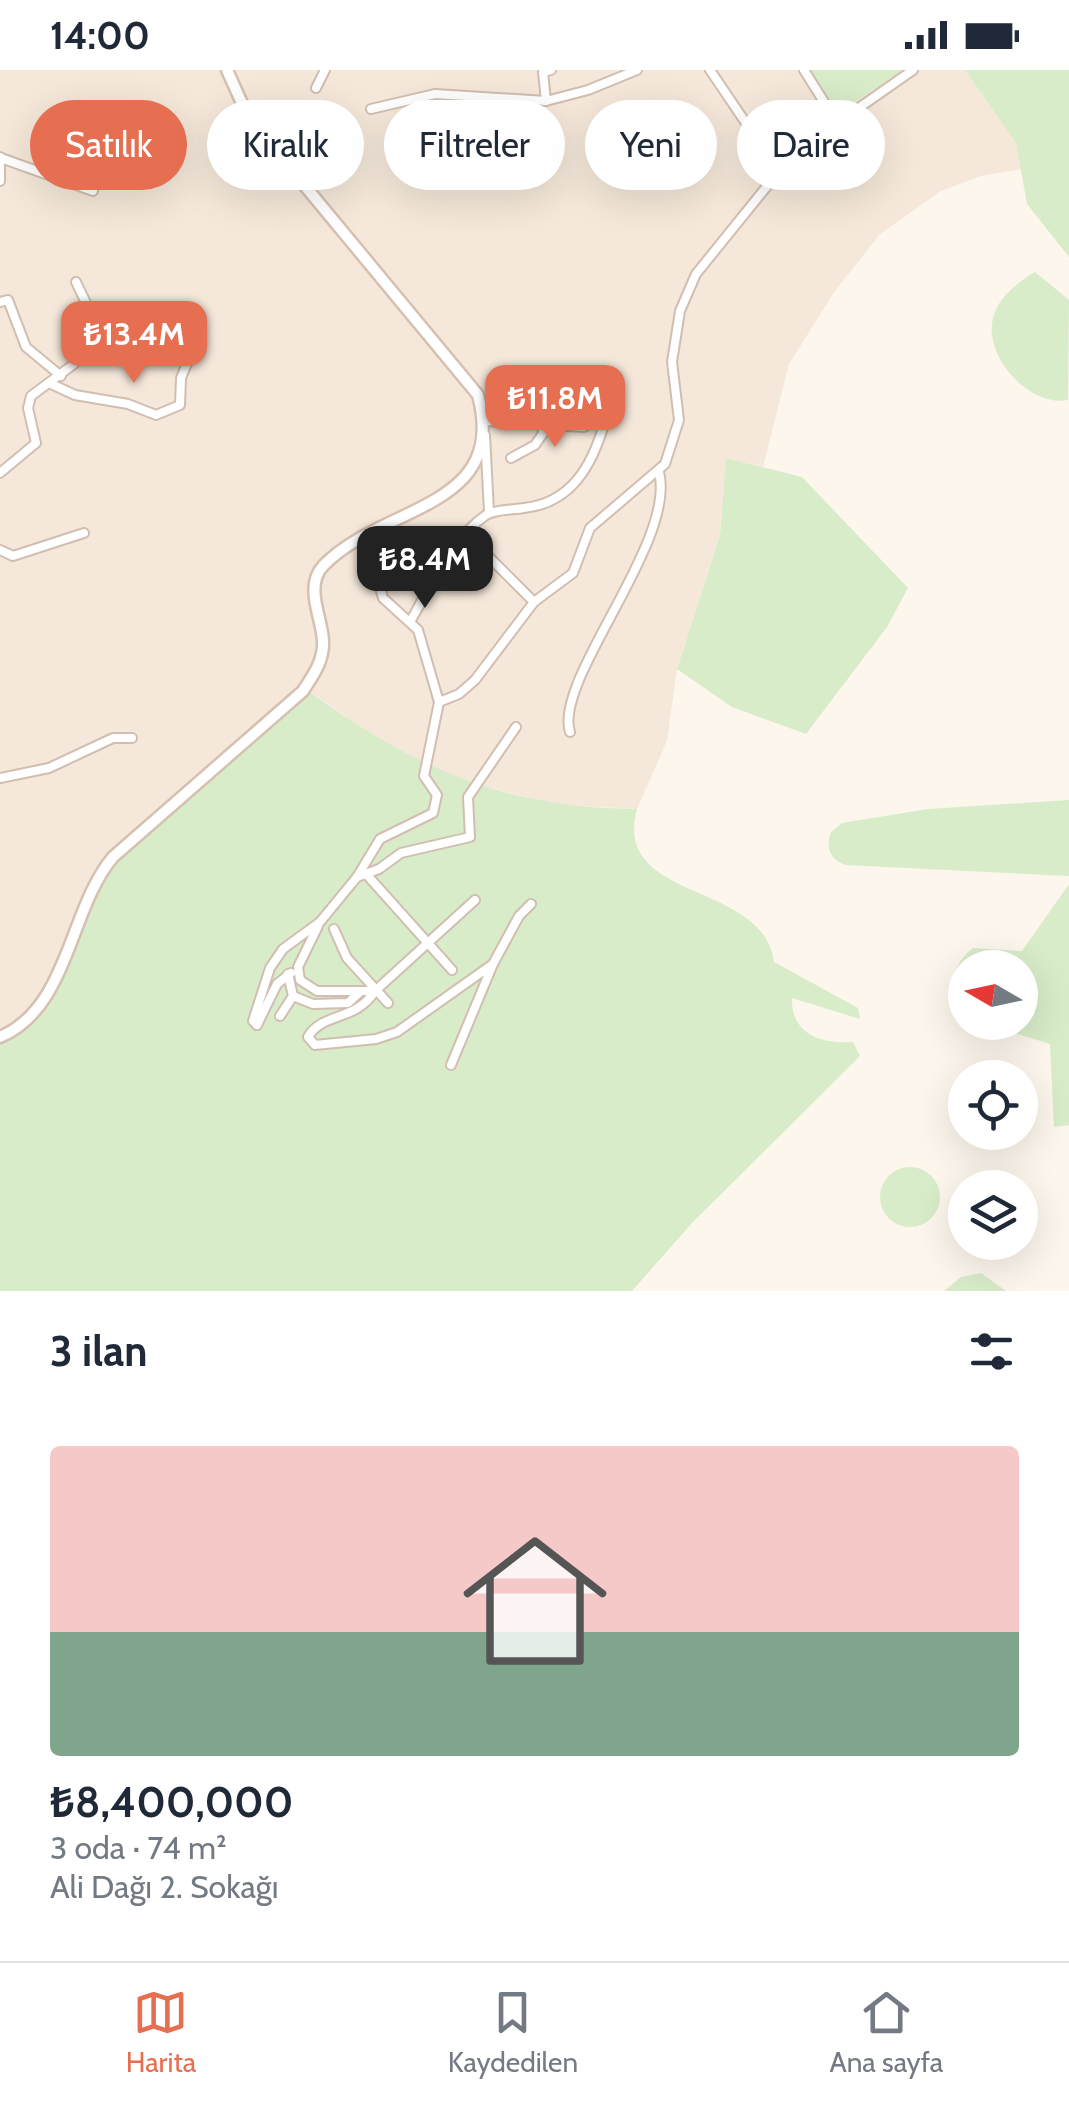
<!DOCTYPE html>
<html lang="tr">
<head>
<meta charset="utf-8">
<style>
	:root { --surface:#fff; --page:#f2f2f3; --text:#1f2937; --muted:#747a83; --line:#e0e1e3; --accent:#e76f51 }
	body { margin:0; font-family:Cabin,sans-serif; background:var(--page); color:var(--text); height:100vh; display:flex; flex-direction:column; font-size:38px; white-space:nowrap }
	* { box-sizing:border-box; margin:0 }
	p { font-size:32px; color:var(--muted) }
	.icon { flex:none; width:55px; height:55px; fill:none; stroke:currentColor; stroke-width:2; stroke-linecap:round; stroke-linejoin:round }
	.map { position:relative; height:1221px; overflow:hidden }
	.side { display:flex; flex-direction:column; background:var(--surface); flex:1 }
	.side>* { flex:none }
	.guide { position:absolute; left:30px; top:30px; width:1010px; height:90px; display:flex; gap:20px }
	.needle { width:65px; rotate:279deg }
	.fabs { position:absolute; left:948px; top:880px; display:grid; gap:20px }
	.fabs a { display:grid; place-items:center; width:90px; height:90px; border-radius:50%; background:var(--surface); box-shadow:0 10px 40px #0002; font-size:50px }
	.price { position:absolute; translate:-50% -85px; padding:0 22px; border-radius:20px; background:var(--accent); color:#fff; font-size:32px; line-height:65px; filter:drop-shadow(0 2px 5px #0008) }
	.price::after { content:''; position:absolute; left:50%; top:60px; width:30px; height:22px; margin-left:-15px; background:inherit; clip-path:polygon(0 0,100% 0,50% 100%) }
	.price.active { background:#222; color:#fff }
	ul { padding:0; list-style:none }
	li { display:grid; align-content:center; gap:20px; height:530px; padding:0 50px }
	li span { display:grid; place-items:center; height:310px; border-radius:10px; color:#555 }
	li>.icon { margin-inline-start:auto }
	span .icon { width:180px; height:180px; fill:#fffc; stroke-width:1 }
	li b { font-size:42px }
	h2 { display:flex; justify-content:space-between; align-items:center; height:120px; padding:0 50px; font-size:42px }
	.chip { padding:0 35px; border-radius:45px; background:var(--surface); box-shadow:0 10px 40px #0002; font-size:35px; line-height:90px }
	.chip.active { background:var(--accent); color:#fff }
	.status { display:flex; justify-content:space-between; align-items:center; height:70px; padding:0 50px; background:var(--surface); direction:ltr }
	.status svg { height:28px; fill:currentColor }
	.tabs { display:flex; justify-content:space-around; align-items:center; height:140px; border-top:2px solid var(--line); background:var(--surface); font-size:28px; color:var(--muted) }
	.tabs a { display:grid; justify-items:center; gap:5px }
	.tabs .active { color:var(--accent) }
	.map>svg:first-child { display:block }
	.residential { fill:#f5e8da }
	.green { fill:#d8ecc9 }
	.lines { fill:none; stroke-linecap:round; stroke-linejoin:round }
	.street-casing { stroke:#d1beb0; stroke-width:12 }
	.secondary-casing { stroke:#d6c0b0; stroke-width:15 }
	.street { stroke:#fff; stroke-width:8 }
	.secondary { stroke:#fff; stroke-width:10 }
</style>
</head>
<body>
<div class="status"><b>14:00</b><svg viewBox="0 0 49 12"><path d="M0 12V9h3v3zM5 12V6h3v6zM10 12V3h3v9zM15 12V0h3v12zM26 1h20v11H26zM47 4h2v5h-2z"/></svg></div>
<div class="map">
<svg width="1069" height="1221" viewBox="0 0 1069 1221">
	<rect width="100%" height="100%" fill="#fdf6ec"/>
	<path class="residential" d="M 0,0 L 965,0 L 1016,73 L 1023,99 L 981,106 L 941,121 L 880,164 L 835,221 L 789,294 L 763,397 L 726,388 L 720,464 L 677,599 L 667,671 L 637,739 L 558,735 L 462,711 L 387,675 L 307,620 L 40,932 L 0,968 Z"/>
	<g class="green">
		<path d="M 807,0 L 904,0 L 831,47 Z"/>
		<path d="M 965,0 L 1069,0 L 1069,187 L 1027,134 L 1016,73 Z"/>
		<path d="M 1035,202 L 1069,230 L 1068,330 C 1029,337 983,286 993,248 C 998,227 1018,212 1035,202 Z"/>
		<path d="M 726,388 L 802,407 L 908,518 L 887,557 L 806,664 L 732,637 L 677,599 L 720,465 Z"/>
		<path d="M 307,620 C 414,698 503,738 637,739 C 611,833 764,810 774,892 L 858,938 L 860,949 L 792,928 C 791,965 822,974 853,972 L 860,986 L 692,1153 L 632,1221 L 0,1221 L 0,968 L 40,932 L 104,799 Z"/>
		<path d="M 1069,730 L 1069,806 L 846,795 C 830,790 825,777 831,762 L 842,753 L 928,739 Z"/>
		<path d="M 1069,814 L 1069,1055 L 1054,1057 L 1050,974 L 982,953 L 1020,952 L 1020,898 L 965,898 L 965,947 C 937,932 953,893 973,878 L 1022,881 Z"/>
		<circle cx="910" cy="1127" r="30"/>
		<path d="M 981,1203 L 1006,1221 L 944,1221 L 961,1207 Z"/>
	</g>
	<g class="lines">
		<defs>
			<g id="street">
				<path d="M 710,0 L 779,102"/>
				<path d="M 804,0 L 836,51"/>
				<path d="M 316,18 L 325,0"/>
				<path d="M 546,31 L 543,2 L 551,0"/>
				<path d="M 371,39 L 435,24 L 546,31 L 588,20 L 637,0"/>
				<path d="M 0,87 L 0,111"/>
				<path d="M 1,88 L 93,121"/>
				<path d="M 0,232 L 8,230 L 26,277 L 61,306"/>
				<path d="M 49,313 L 75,325 L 128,334 L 156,345 L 180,335 L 181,308 L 190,286"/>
				<path d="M 485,351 L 584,357 L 595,350 L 595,338"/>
				<path d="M 485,365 L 489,442"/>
				<path d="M 511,388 L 535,375 L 544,362 L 541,357"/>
				<path d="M 0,403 L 36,373 L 28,338 L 31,326 L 74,294 L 73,276 L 88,237 L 76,212"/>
				<path d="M 466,464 L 534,532"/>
				<path d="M 0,480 L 13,486 L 84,463"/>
				<path d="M 410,552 C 430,517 452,468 486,445 C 496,439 513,440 524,438 C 571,433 592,396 604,354"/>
				<path d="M 439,632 L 459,624 L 475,610 L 534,532 L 573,503 L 590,458 L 665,394 L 679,350 L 672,292 L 680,241 L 696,204 L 793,84 L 913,0"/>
				<path d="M 570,662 C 553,610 677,472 659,402"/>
				<path d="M 0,708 L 49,698 L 113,668 L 132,668"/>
				<path d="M 367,805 L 452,900"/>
				<path d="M 357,807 L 379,799 L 401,783 L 470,767 L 468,727 L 516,657"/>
				<path d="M 318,856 L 298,897 L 300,910 L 317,921 L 375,921"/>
				<path d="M 334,859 L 347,888 L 388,933"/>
				<path d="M 493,894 L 519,846 L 531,834"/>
				<path d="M 288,904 L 293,926 L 313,934 L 348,933 L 361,921"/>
				<path d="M 280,946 L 293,926"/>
				<path d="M 257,955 L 253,951 L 270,898 L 283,879 L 320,852 L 357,807 L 380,769 L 433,743 L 437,725 L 424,706 L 439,632 L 418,560 L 383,528 L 365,468"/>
				<path d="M 257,955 L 277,914 L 291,903"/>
				<path d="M 451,995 L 493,894 L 397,962 L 376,969 L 315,975 L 308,967 C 322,942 355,952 375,921 L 475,830"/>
			</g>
			<path id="secondary" d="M 0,967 C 69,938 69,839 113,787 L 303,621 C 313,605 324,591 323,571 C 322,547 304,517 323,496 C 382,434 509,440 478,325 L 281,87 L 245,40 L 227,0"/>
		</defs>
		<use href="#street" class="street-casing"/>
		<use href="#secondary" class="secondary-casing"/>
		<use href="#street" class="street"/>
		<use href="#secondary" class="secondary"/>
	</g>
</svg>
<div class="fabs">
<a><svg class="needle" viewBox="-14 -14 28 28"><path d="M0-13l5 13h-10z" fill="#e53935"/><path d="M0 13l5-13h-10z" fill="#747a83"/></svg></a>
<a><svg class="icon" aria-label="locate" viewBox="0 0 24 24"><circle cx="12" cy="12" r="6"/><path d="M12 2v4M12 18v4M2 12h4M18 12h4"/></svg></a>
<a><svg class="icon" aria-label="layers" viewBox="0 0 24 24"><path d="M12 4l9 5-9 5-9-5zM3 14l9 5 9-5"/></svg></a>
</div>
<b class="price" style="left:134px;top:316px">₺13.4M</b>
<b class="price" style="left:555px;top:380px">₺11.8M</b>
<b class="price active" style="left:425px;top:541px">₺8.4M</b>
<div class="guide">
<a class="chip active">Satılık</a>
<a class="chip">Kiralık</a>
<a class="chip">Filtreler</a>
<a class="chip">Yeni</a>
<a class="chip">Daire</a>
</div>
</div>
<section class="side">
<h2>3 ilan<svg class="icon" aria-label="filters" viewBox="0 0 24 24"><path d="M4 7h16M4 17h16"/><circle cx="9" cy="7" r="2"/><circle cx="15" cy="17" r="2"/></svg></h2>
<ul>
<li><span style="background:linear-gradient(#f6c9c9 60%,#7fa58c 0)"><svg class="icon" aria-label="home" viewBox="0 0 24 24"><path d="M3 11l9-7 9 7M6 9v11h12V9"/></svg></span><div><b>₺8,400,000</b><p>3 oda · 74 m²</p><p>Ali Dağı 2. Sokağı</p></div></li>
</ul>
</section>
<nav class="tabs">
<a class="active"><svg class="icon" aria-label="map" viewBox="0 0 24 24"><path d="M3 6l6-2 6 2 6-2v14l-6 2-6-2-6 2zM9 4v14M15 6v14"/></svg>Harita</a>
<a><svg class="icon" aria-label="saved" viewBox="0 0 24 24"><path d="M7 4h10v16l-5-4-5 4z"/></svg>Kaydedilen</a>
<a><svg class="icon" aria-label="home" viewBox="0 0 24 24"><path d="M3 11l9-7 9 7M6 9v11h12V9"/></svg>Ana sayfa</a>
</nav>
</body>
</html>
